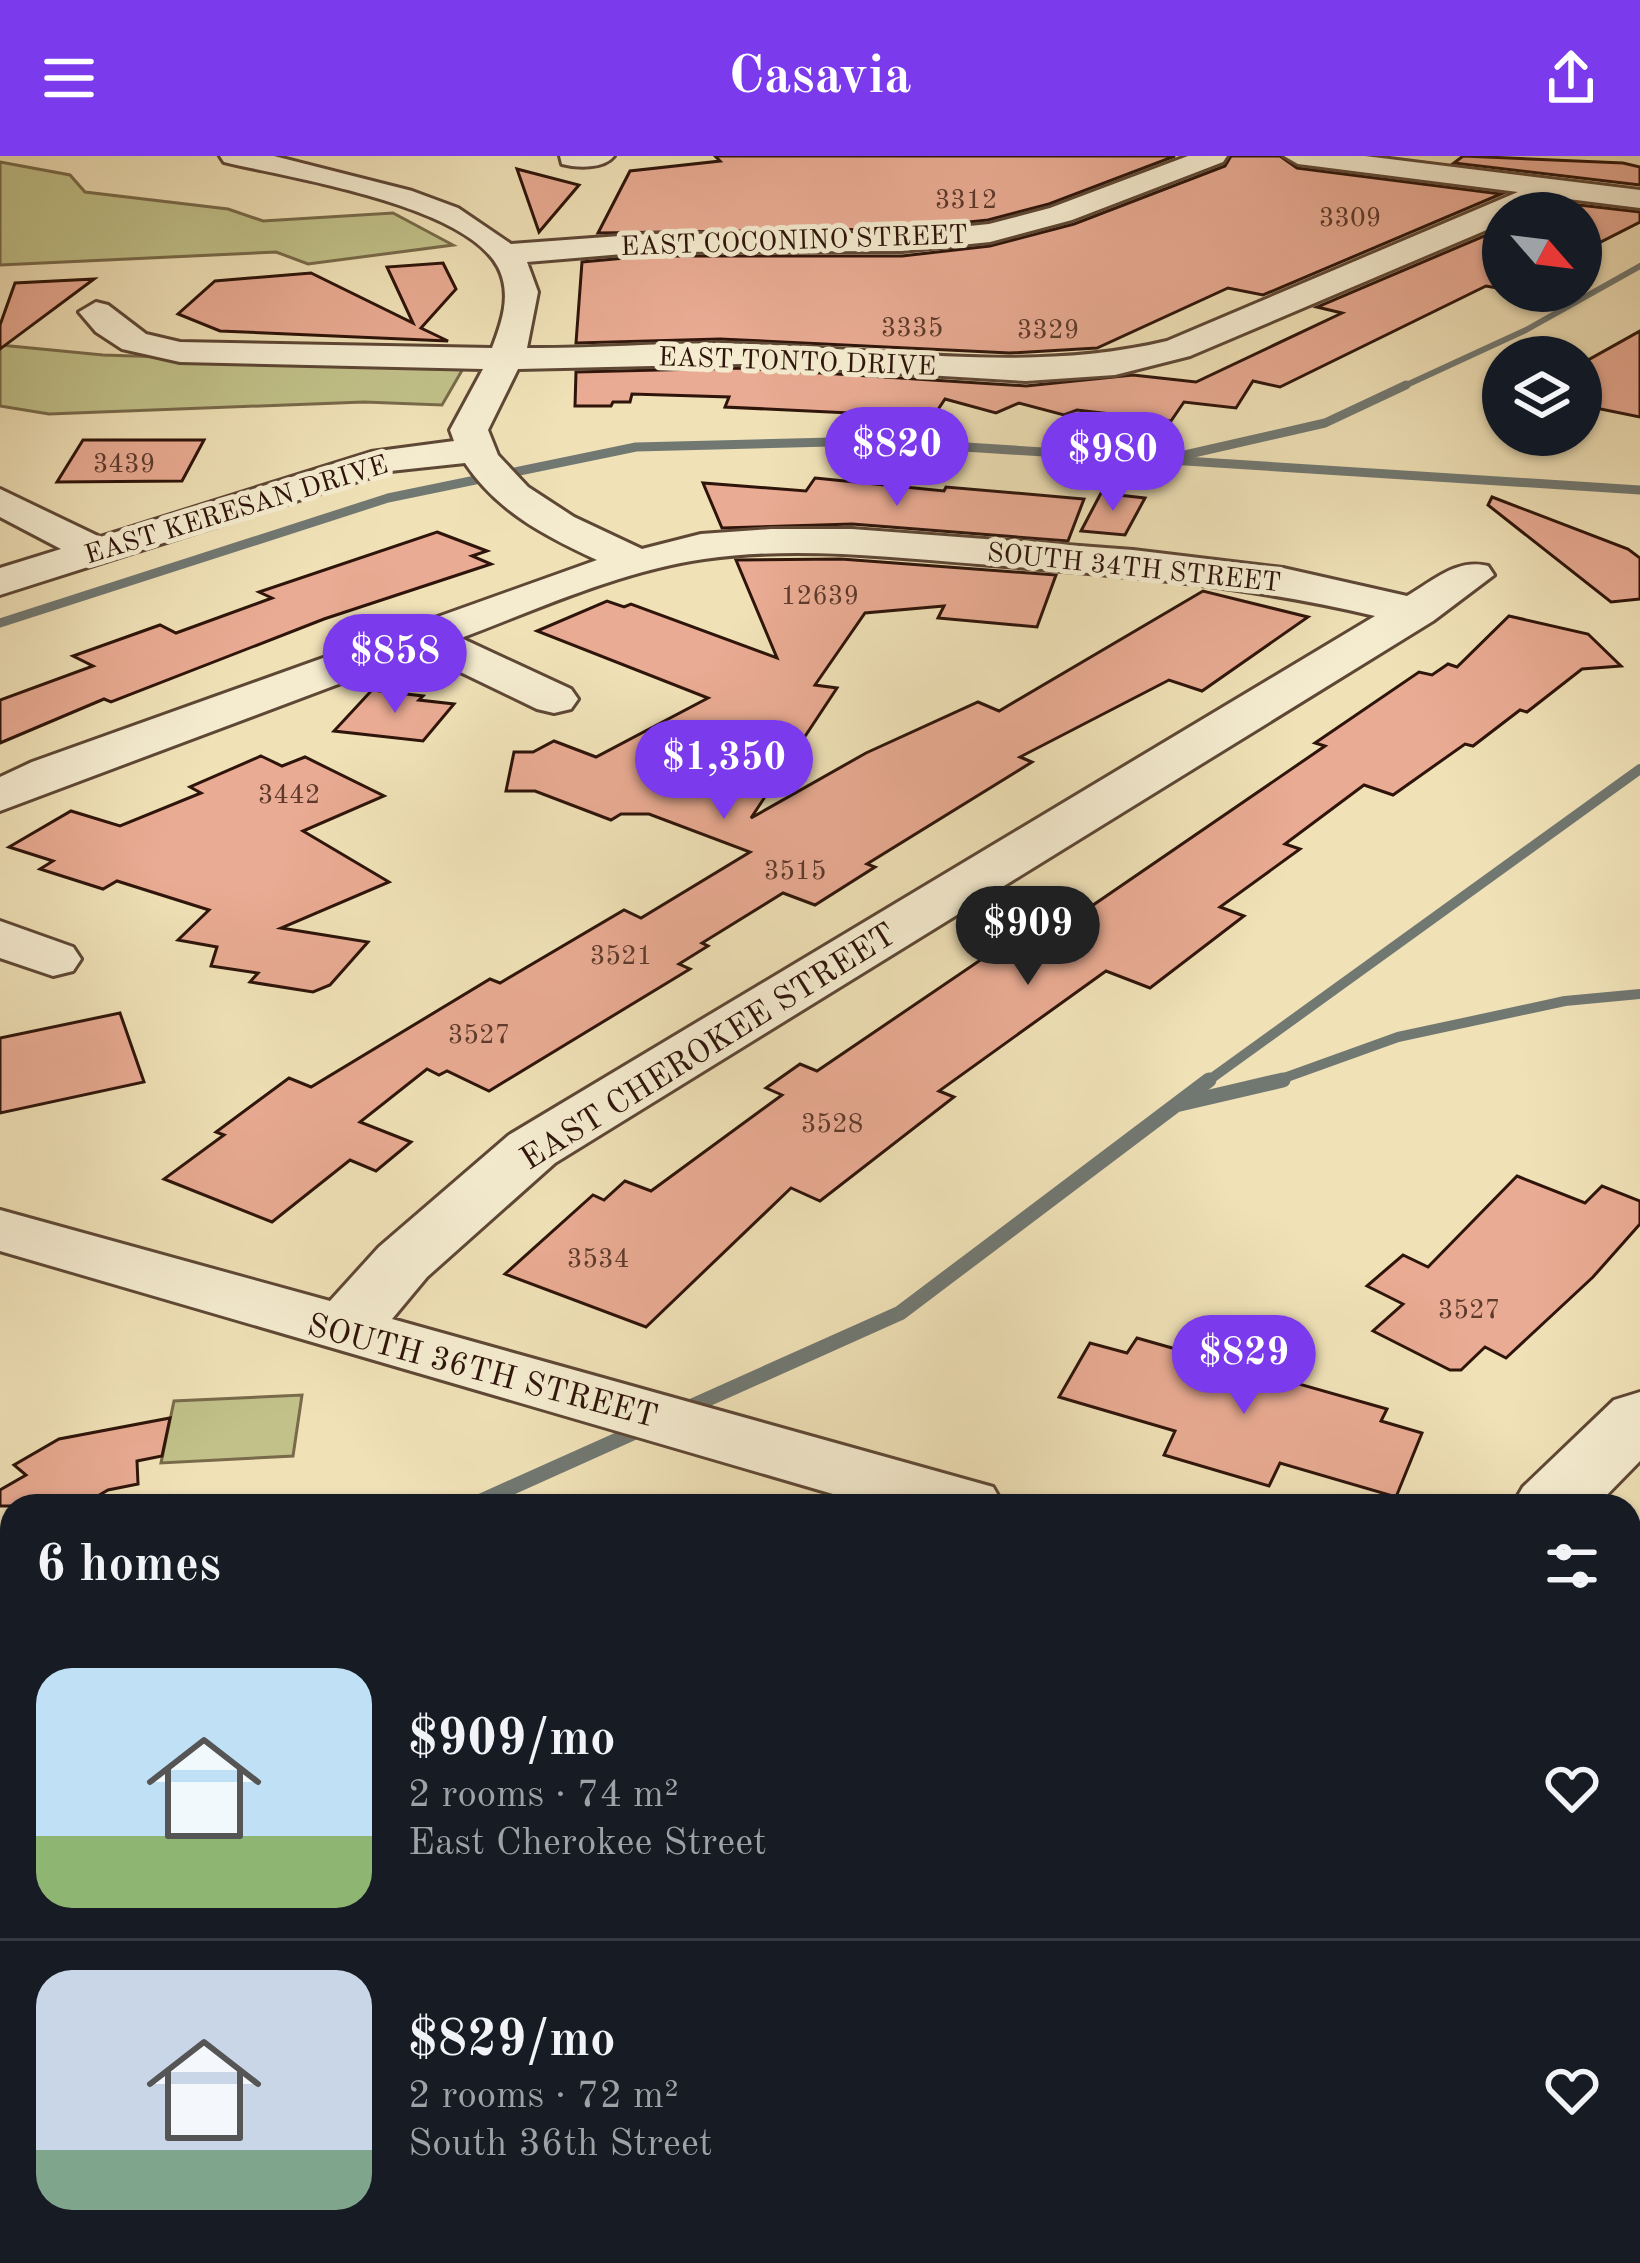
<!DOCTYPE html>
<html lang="en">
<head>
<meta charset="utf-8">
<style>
	:root { --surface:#171b24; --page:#242831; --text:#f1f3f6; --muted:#9ea1a6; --line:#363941; --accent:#7c3aed }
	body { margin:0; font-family:"Old Standard TT",serif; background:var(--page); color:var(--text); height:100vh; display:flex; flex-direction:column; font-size:45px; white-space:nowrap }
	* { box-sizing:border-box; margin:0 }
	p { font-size:39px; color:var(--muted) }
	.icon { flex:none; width:66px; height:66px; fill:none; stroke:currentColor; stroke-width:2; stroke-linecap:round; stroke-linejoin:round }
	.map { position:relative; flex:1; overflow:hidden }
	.side { position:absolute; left:0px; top:1338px; width:1641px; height:771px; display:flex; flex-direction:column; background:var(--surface); border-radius:36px 36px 0 0; box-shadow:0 3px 9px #0004 }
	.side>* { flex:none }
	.needle { width:78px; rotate:118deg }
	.fabs { position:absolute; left:1482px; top:36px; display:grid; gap:24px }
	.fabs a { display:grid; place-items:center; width:120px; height:120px; border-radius:50%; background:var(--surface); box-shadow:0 3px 9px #0004; font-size:60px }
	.price { position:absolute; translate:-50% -102px; padding:0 27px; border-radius:42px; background:var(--accent); color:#fff; font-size:39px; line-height:78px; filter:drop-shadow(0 3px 6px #0008) }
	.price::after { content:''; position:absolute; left:50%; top:72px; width:36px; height:27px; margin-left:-18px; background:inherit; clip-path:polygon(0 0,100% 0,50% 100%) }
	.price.on { background:#222; color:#fff }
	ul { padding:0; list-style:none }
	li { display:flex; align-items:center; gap:36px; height:300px; padding:0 36px }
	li+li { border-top:3px solid var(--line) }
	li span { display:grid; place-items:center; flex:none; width:336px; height:240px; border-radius:36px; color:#555 }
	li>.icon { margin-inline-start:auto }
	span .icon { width:144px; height:144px; fill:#fffc; stroke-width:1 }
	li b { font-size:51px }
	h2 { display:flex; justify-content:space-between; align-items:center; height:144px; padding:0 36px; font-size:51px }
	header { display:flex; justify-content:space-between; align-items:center; height:156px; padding:0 36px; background:var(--accent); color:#fff; font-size:54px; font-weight:700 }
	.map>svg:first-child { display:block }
	.green { fill:#c1c189; stroke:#786a4a; stroke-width:3 }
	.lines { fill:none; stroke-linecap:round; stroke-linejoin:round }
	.stream-far4 { stroke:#717872; stroke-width:6 }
	.stream-far3 { stroke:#717872; stroke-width:9 }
	.stream-far2 { stroke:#717872; stroke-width:10 }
	.stream-far1 { stroke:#717872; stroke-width:15 }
	.stream { stroke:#717872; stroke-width:18 }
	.building { fill:#e9ab93; stroke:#2e140a; stroke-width:3 }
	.minor-casing { stroke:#5e4735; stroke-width:6 }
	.minor { fill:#f5ecd0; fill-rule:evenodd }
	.labels { text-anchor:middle; stroke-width:10; stroke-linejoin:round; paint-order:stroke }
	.number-label { font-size:27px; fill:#5d3a2c }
	.far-street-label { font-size:27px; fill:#2e140a; stroke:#f5ecd0 }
	.street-label { font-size:33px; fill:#2e140a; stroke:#f5ecd0 }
</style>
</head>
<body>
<header><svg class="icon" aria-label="menu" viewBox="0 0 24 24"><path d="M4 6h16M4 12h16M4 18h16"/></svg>Casavia<svg class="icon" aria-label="share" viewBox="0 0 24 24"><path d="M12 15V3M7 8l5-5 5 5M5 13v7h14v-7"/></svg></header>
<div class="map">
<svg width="1640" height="2107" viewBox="0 0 1640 2107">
	<rect width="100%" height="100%" fill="#f0e1b7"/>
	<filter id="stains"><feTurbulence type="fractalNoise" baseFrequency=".00167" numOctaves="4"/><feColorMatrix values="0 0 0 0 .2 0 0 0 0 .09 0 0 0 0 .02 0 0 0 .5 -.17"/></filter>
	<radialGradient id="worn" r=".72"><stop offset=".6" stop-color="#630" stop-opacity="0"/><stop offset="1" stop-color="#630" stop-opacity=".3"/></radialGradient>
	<g class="green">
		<path d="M 0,6 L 70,19 L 85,36 L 228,53 L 263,65 L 393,57 L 453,89 L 308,108 L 276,96 L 0,109 Z"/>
		<path d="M 0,189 L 103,199 L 464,211 L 442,249 L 364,246 L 49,258 L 0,250 Z"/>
		<path d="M 302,1239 L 293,1300 L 161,1307 L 174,1245 Z"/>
		<path d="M 12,1841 L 12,2097 L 1112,2097 L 1125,2107 L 28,2107 L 0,2099 L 0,1854 Z"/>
	</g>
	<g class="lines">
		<path class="stream-far4" d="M 1400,232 L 1526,174 L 1640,110"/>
		<g class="stream-far3">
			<path d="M 1176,301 L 1325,267 L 1406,229"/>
			<path d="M 0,467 L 388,342 L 636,291 L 871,285 L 1640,334"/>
		</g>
		<g class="stream-far2">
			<path d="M 1205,927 L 1640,613"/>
			<path d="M 1270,927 L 1398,881 L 1565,845 L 1640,838"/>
		</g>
		<g class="stream-far1">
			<path d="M 1180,948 L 1283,924"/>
			<path d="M 681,1255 L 900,1157 L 1209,924"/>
			<path d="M 470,1350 L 644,1272"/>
		</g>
		<path class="stream" d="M 0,1642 L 12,1624"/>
	</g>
	<g class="building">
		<path d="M 715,0 L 1175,0 L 1049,48 L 988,64 L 902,73 L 598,77 L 630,15 L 720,5 Z"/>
		<path d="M 1231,0 L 1280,0 L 1297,12 L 1501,38 L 1263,139 L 1228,132 L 1097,192 L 1010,197 L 720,183 L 576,187 L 582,106 L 647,100 L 902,100 L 990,90 L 1074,68 L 1225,10 Z"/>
		<path d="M 1463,0 L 1623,7 L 1640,11 L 1640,29 L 1454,7 Z"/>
		<path d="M 517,13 L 579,29 L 539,76 Z"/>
		<path d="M 1553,46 L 1640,56 L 1640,66 L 1581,96 L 1581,57 L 1534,57 Z"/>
		<path d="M 1503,72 L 1503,133 L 1486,130 L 1280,231 L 1253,225 L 1236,252 L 1184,246 L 1171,265 L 1077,254 L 1064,259 L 1019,247 L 996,257 L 945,243 L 933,261 L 725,251 L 729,241 L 632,238 L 630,246 L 613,246 L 611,250 L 575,250 L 576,216 L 742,212 L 1026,230 L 1133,219 L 1196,226 L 1342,157 L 1317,151 Z"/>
		<path d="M 443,107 L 456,133 L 421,172 L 448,185 L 220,175 L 178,158 L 215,125 L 311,117 L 413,167 L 387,111 Z"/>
		<path d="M 94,123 L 0,193 L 0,169 L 15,127 Z"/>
		<path d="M 1640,175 L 1640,261 L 1581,249 L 1581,208 Z"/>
		<path d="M 83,284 L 204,284 L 182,325 L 57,326 Z"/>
		<path d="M 815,322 L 944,335 L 946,331 L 1084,343 L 1068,385 L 852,368 L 722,372 L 703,327 L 806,335 Z"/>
		<path d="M 1101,337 L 1145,342 L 1125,379 L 1081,375 Z"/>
		<path d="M 1492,341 L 1628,393 L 1640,402 L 1640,443 L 1611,446 L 1488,349 Z"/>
		<path d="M 437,376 L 487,395 L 472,400 L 491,408 L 324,463 L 111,546 L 104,543 L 0,587 L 0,544 L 93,510 L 73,500 L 160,469 L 176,477 L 272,442 L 259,436 Z"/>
		<path d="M 841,403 L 1056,419 L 1037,471 L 938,462 L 944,450 L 865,457 L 815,529 L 837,532 L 751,662 L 866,597 L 978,546 L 999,555 L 1203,435 L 1308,461 L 1202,535 L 1169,524 L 1020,601 L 1032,606 L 867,708 L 875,711 L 815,749 L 783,737 L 702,787 L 708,790 L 679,808 L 690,813 L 489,935 L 447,915 L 439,919 L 427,913 L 360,966 L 411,986 L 376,1015 L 350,1004 L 272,1066 L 164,1023 L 224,979 L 216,976 L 289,922 L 311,931 L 490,823 L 500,827 L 624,754 L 641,762 L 750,696 L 649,658 L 621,658 L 611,664 L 535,635 L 506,635 L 514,596 L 533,596 L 554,585 L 596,601 L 708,542 L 537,475 L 607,445 L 624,451 L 631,448 L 777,502 L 736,404 Z"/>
		<path d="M 1509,460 L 1588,478 L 1621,510 L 1582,513 L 1527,556 L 1520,554 L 1473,590 L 1465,588 L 1393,639 L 1364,629 L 1285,688 L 1300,693 L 1220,751 L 1244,760 L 1150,832 L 1106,815 L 939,935 L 954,941 L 820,1045 L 791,1032 L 646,1171 L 505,1118 L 593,1039 L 604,1044 L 625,1025 L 651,1035 L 782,939 L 766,932 L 800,908 L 817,915 L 1060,750 L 1080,758 L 1325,590 L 1315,587 L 1419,516 L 1432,519 L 1448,508 L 1457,511 Z"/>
		<path d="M 372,534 L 423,540 L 419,544 L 454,548 L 423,585 L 334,575 Z"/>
		<path d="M 261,600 L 282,610 L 305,601 L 384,640 L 303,675 L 389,726 L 281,772 L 368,786 L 330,829 L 313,836 L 250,826 L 258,817 L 211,810 L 217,791 L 178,784 L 209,754 L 117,725 L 103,733 L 40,713 L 53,705 L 9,691 L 71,655 L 120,670 L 201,637 L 190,631 Z"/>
		<path d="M 120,857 L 144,926 L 0,957 L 0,882 Z"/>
		<path d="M 1517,1020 L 1585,1047 L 1602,1030 L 1640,1045 L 1640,1068 L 1593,1121 L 1506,1202 L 1485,1191 L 1461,1214 L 1450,1214 L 1373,1175 L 1403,1148 L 1367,1130 L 1403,1099 L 1428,1111 Z"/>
		<path d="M 1137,1182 L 1387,1253 L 1381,1265 L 1422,1277 L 1396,1341 L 1280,1307 L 1269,1330 L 1164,1299 L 1175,1275 L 1059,1241 L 1090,1187 L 1127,1197 Z"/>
		<path d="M 170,1262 L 162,1300 L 137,1305 L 138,1328 L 108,1334 L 81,1350 L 0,1350 L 0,1334 L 26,1319 L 14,1309 L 59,1283 Z"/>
	</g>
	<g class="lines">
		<defs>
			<g id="minor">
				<path d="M 220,0 L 274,0 L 412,35 L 458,52 L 511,88 L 647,78 L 902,77 L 989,68 L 1050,52 L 1188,0 L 1227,0 L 1223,6 L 1072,64 L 990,86 L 902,95 L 647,96 L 527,106 L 538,136 L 527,192 C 600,193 674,185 747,188 C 887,193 1029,218 1167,185 L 1518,36 L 1298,8 L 1284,0 L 1365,0 L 1640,34 L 1640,52 L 1552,41 L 1525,57 L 1503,57 L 1503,67 L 1190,200 L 1115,219 L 1026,225 L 742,208 L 518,213 L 488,274 L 498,299 L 528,331 L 574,361 L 642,393 L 701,378 L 771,373 L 852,373 L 1133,394 L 1283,412 L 1407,440 C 1433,425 1457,402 1488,410 L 1494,419 L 1433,465 L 555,1007 L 427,1121 L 392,1163 L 993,1331 L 1004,1350 L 874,1350 L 0,1095 L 0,1054 L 330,1145 L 379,1091 L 509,979 L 1375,460 C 1244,429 1112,418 978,408 C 887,401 795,390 704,403 C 621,415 540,452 461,482 L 571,533 L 578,543 L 571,553 L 554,557 L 537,553 L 421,497 L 0,655 L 0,621 L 32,606 L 597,404 C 545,380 498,356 465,307 L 390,315 L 0,439 L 0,412 L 61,393 L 0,361 L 0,333 L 100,381 L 371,296 L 454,285 L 450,274 L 483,213 L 180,206 L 122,193 L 96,176 L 79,156 L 96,146 L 108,149 L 146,178 L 180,186 L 492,192 C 502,166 512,138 498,111 C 464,48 290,22 224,6 Z"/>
				<path d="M 560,0 L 614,0 C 604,13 577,12 562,8 Z"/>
				<path d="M 0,765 L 73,791 L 81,803 L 73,815 L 53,820 L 0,802 Z"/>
				<path d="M 1640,1236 L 1640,1305 L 1596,1350 L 1512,1350 L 1523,1331 L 1614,1244 Z"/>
				<path d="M 1629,1667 L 1640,1671 L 1640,1750 L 1629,1746 Z"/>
			</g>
		</defs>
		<use href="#minor" class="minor-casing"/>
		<use href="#minor" class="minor"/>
	</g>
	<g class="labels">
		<g class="number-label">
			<text x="966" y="52">3312</text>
			<text x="1350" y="70">3309</text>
			<text x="912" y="180">3335</text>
			<text x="1048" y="182">3329</text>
			<text x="124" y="316">3439</text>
			<text x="820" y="448">12639</text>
			<text x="289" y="647">3442</text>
			<text x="795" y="723">3515</text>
			<text x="621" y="808">3521</text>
			<text x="479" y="887">3527</text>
			<text x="832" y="976">3528</text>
			<text x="598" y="1111">3534</text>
			<text x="1469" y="1162">3527</text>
		</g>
		<g class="far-street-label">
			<text transform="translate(794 84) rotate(-2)" y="9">EAST COCONINO STREET</text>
			<text transform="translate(797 205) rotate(2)" y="9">EAST TONTO DRIVE</text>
			<text transform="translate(236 353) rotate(-17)" y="9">EAST KERESAN DRIVE</text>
			<text transform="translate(1134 411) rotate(6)" y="9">SOUTH 34TH STREET</text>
		</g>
		<g class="street-label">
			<text transform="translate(707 889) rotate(-32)" y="12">EAST CHEROKEE STREET</text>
			<text transform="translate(483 1213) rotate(15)" y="12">SOUTH 36TH STREET</text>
		</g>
	</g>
	<rect width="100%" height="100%" filter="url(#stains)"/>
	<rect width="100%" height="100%" fill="url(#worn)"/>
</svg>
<div class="fabs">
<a><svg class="needle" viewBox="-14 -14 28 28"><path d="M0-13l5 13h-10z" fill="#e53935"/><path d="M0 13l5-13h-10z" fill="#9ea1a6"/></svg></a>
<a><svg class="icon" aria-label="layers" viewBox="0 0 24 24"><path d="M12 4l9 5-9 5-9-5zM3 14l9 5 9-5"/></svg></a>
</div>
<b class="price" style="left:897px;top:353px">$820</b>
<b class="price" style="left:1113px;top:358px">$980</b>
<b class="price" style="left:395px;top:560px">$858</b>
<b class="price" style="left:724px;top:666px">$1,350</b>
<b class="price on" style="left:1028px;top:832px">$909</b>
<b class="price" style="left:1244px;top:1261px">$829</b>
<section class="side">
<h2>6 homes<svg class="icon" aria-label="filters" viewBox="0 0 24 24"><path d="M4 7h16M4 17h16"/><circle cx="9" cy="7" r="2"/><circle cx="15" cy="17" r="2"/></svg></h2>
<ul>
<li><span style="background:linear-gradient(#bfe0f5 70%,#8fb573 0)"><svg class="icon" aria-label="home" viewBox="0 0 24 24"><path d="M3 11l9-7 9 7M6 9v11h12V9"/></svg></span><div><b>$909/mo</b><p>2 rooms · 74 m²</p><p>East Cherokee Street</p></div><svg class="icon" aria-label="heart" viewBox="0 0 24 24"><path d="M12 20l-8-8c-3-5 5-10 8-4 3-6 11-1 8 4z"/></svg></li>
<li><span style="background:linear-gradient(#c9d6e8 75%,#7fa58c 0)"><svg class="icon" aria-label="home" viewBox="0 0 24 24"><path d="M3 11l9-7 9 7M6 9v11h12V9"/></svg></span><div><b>$829/mo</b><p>2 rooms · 72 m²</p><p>South 36th Street</p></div><svg class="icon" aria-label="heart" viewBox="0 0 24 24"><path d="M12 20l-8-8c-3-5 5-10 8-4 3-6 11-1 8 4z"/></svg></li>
</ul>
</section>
</div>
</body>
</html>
